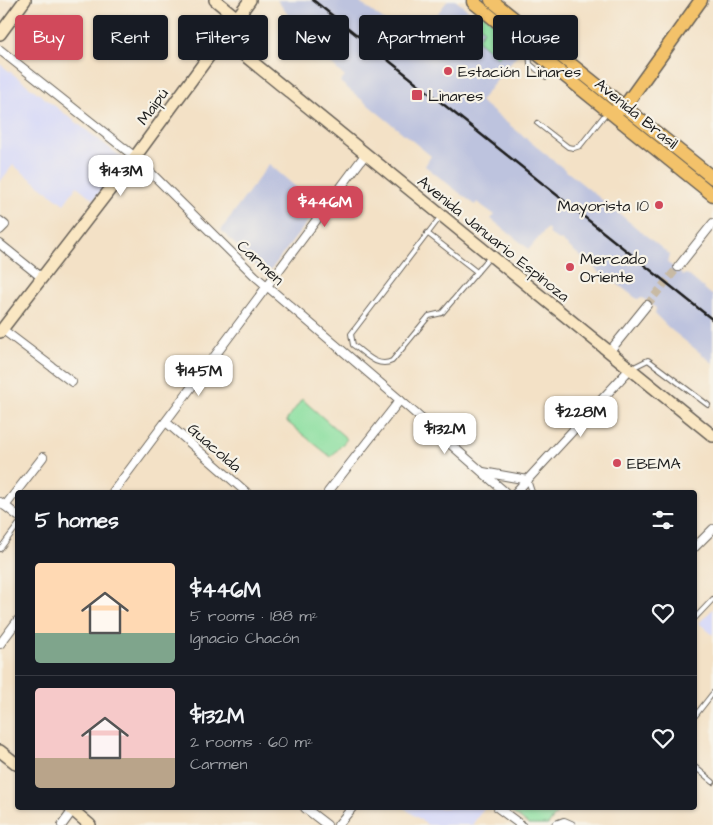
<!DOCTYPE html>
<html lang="en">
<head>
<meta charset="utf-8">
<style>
	:root { --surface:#171b24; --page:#242831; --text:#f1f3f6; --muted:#9ea1a6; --line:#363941; --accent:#d1495b }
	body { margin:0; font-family:"Architects Daughter",sans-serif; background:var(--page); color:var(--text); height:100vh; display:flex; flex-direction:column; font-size:19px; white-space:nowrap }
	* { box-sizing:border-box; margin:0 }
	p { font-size:16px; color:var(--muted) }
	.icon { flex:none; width:28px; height:28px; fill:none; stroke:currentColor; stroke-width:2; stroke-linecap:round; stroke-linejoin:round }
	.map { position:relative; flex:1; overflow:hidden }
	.panel { position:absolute; left:15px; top:490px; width:682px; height:320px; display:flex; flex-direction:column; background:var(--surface); border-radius:5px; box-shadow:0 1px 4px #0004 }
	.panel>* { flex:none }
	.top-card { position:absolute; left:15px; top:15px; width:684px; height:45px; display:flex; gap:10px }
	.price { position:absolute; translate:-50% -42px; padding:0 11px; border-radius:10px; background:#fff; color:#222; font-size:16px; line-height:32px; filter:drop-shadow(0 1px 2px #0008) }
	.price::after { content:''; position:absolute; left:50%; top:30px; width:15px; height:11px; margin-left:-8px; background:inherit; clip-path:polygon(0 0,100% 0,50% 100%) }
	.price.active { background:var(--accent); color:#fff }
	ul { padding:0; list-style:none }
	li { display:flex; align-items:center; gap:15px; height:125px; padding:0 20px }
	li+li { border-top:1px solid var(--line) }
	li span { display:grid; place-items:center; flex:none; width:140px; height:100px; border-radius:5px; color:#555 }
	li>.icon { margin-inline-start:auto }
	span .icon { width:60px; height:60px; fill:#fffc; stroke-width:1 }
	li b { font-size:21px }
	h2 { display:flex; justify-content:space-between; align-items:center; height:60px; padding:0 20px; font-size:21px }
	.chip { padding:0 18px; border-radius:5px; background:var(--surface); box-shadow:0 1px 4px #0004; font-size:18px; line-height:45px }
	.chip.active { background:var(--accent); color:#fff }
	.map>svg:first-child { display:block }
	.built { fill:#d5d8f9 }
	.industrial { fill:#bdc3de }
	.green { fill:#8cdfa0; stroke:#547e5e }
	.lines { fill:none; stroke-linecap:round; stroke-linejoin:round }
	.street-tunnel { stroke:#c8baa4; stroke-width:8; stroke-dasharray:8 4; stroke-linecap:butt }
	.lane-casing { stroke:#676158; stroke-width:6 }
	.street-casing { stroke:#676158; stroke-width:10 }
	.secondary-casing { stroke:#676158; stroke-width:14 }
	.primary-casing { stroke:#676158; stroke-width:15 }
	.lane { stroke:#fff; stroke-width:4 }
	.street { stroke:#fff; stroke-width:8 }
	.secondary { stroke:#fae7c3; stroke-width:11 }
	.primary { stroke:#f3c26a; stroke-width:12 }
	.rail { stroke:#1c1c1c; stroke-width:2.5 }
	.poi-dot { fill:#d1495b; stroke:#f7f3e8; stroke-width:2 }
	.labels { text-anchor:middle; stroke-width:4.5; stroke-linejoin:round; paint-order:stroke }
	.poi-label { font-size:16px; fill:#1c1c1c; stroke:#f7f3e8; text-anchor:start }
	.street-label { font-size:16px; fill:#1c1c1c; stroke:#f7f3e8 }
</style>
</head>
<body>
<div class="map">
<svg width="713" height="825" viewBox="0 0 713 825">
	<rect width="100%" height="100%" fill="#f7f3e8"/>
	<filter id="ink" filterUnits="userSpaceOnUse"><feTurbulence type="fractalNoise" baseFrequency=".02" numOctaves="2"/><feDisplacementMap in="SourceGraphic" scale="10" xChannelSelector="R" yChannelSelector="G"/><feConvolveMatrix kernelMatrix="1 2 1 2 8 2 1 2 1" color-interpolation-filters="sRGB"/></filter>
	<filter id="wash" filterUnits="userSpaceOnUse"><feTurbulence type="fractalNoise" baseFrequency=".0096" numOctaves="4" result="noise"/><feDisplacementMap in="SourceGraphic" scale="20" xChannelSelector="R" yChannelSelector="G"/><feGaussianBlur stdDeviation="1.12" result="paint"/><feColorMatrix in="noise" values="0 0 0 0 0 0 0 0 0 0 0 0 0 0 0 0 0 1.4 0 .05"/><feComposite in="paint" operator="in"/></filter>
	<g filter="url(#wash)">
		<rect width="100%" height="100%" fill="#f3e1c6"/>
		<g class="built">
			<path d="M 0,64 L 124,159 L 94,200 L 77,186 L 64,204 L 13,165 L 0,182 Z"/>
			<path d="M 713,609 L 713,635 L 699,623 Z"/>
			<path d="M 404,808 L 484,808 L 472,825 L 428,825 Z"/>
		</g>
		<g class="industrial">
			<path d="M 277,0 L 356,0 L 415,43 L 448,0 L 455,0 L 521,50 L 480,101 L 670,255 L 668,263 L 683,275 L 687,274 L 713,296 L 713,363 L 670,329 L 655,314 L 656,308 L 643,298 L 637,299 L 607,276 L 605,277 L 561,240 L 560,241 L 548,233 L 550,231 L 547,228 L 529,249 L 491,219 L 495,215 L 477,202 L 475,205 L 425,166 L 431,156 L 340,82 L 345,77 L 309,43 Z"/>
			<path d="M 269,164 L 319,207 L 266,276 L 221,230 Z"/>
		</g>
		<g class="green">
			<path d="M 481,12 L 512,39 L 498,57 L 477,40 L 484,30 L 474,22 Z"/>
			<path d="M 302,399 L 347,439 L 331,457 L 286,421 Z"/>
			<path d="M 506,808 L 561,808 L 548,825 L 529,825 Z"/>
		</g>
	</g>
	<g filter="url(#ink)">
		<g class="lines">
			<path class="street-tunnel" d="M 647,305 L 678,267"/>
			<defs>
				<g id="lane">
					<path d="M 529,51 L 530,64 L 546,77 L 558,73"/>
					<path d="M 537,123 L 568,147 L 574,148 L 580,146 L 607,112"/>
					<path d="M 441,216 L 351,334 L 353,345 C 364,352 377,369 392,361 L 429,316 L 442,313 L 489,258"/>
					<path d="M 427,233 L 477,272"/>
					<path d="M 632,368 L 648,360 L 708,405"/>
					<path d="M 528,480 L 532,492"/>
					<path d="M 0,549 L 18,525"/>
					<path d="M 695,618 L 713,599"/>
					<path d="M 695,716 L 713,693"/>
					<path d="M 695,767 L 713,782"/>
				</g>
				<g id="street">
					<path d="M 0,50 L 135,157 L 255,276 L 400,400 L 505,492"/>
					<path d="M 0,221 L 5,225 L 0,230"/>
					<path d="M 0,244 L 41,277"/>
					<path d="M 678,267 L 713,223"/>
					<path d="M 2,329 L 72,382"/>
					<path d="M 609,352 L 647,305"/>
					<path d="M 166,422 L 246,492"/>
					<path d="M 483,472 L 528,480"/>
					<path d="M 113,492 L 365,155"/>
					<path d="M 328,492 L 400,400"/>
					<path d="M 516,492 L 630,369"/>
					<path d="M 0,502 L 18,516"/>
					<path d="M 5,506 L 43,457"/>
					<path d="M 695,547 L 713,529"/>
					<path d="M 0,644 L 18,620"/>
					<path d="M 305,808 L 327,825"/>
					<path d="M 498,808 L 521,825"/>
					<path d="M 62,825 L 73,810"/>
					<path d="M 338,825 L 352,808"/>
					<path d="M 556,825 L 564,822 L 571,825"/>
				</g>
				<g id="secondary">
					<path d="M 215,0 L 237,18 L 244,45 L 250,57"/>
					<path d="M 0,34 L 25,0"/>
					<path d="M 217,44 L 239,51 L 713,436"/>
					<path d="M 0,332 L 135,157 L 250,0"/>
					<path d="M 0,751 L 18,765"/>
					<path d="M 70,808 L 90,825"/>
				</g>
				<g id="primary">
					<path d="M 475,0 L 473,2 L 713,195"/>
					<path d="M 491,0 L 713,178"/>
					<path d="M 616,110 L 624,107 L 701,0"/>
				</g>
			</defs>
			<use href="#lane" class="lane-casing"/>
			<use href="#street" class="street-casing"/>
			<use href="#secondary" class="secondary-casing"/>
			<use href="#primary" class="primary-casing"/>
			<use href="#lane" class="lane"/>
			<use href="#street" class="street"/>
			<use href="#secondary" class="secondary"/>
			<use href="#primary" class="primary"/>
			<path class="rail" d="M 313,0 L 713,320"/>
		</g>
	</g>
	<g class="poi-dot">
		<circle cx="448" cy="71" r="5"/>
		<rect x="411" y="89" width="12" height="12" rx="2.5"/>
		<circle cx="659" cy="205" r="5"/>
		<circle cx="570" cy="267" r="5"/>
		<circle cx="617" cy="463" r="5"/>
	</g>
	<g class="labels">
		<g class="poi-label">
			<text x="458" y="77">Estación Linares</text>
			<text x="428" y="101">Linares</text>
			<text x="649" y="211" text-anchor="end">Mayorista 10</text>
			<text x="580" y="264">Mercado<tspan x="580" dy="18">Oriente</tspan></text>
			<text x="627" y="469">EBEMA</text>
		</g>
		<g class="street-label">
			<text transform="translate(152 106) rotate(-54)" y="6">Maipú</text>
			<text transform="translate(637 113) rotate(39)" y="6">Avenida Brasil</text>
			<text transform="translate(494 238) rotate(39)" y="6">Avenida Januario Espinoza</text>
			<text transform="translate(261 262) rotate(43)" y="6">Carmen</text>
			<text transform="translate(215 447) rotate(41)" y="6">Guacolda</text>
		</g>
	</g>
</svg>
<b class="price" style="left:121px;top:197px">$143M</b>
<b class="price active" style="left:325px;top:228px">$446M</b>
<b class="price" style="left:199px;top:397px">$145M</b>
<b class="price" style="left:581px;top:438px">$228M</b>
<b class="price" style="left:445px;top:455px">$132M</b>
<div class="top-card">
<a class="chip active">Buy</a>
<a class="chip">Rent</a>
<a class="chip">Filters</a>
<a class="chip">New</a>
<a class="chip">Apartment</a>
<a class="chip">House</a>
</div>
<section class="panel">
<h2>5 homes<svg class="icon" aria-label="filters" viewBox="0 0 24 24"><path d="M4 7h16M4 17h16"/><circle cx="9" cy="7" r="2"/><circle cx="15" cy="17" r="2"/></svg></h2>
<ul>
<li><span style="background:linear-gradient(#ffd9b3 70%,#7fa58c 0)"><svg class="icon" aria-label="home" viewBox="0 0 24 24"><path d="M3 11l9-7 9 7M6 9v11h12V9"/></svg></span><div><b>$446M</b><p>5 rooms · 188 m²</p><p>Ignacio Chacón</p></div><svg class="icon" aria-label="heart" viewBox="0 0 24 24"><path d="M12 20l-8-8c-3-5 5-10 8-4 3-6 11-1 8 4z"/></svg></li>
<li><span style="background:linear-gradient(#f6c9c9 70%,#b9a48a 0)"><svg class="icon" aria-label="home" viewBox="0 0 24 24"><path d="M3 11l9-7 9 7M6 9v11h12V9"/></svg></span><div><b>$132M</b><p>2 rooms · 60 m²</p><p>Carmen</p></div><svg class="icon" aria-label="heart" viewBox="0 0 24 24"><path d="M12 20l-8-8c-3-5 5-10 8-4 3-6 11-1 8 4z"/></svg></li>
</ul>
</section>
</div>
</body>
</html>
